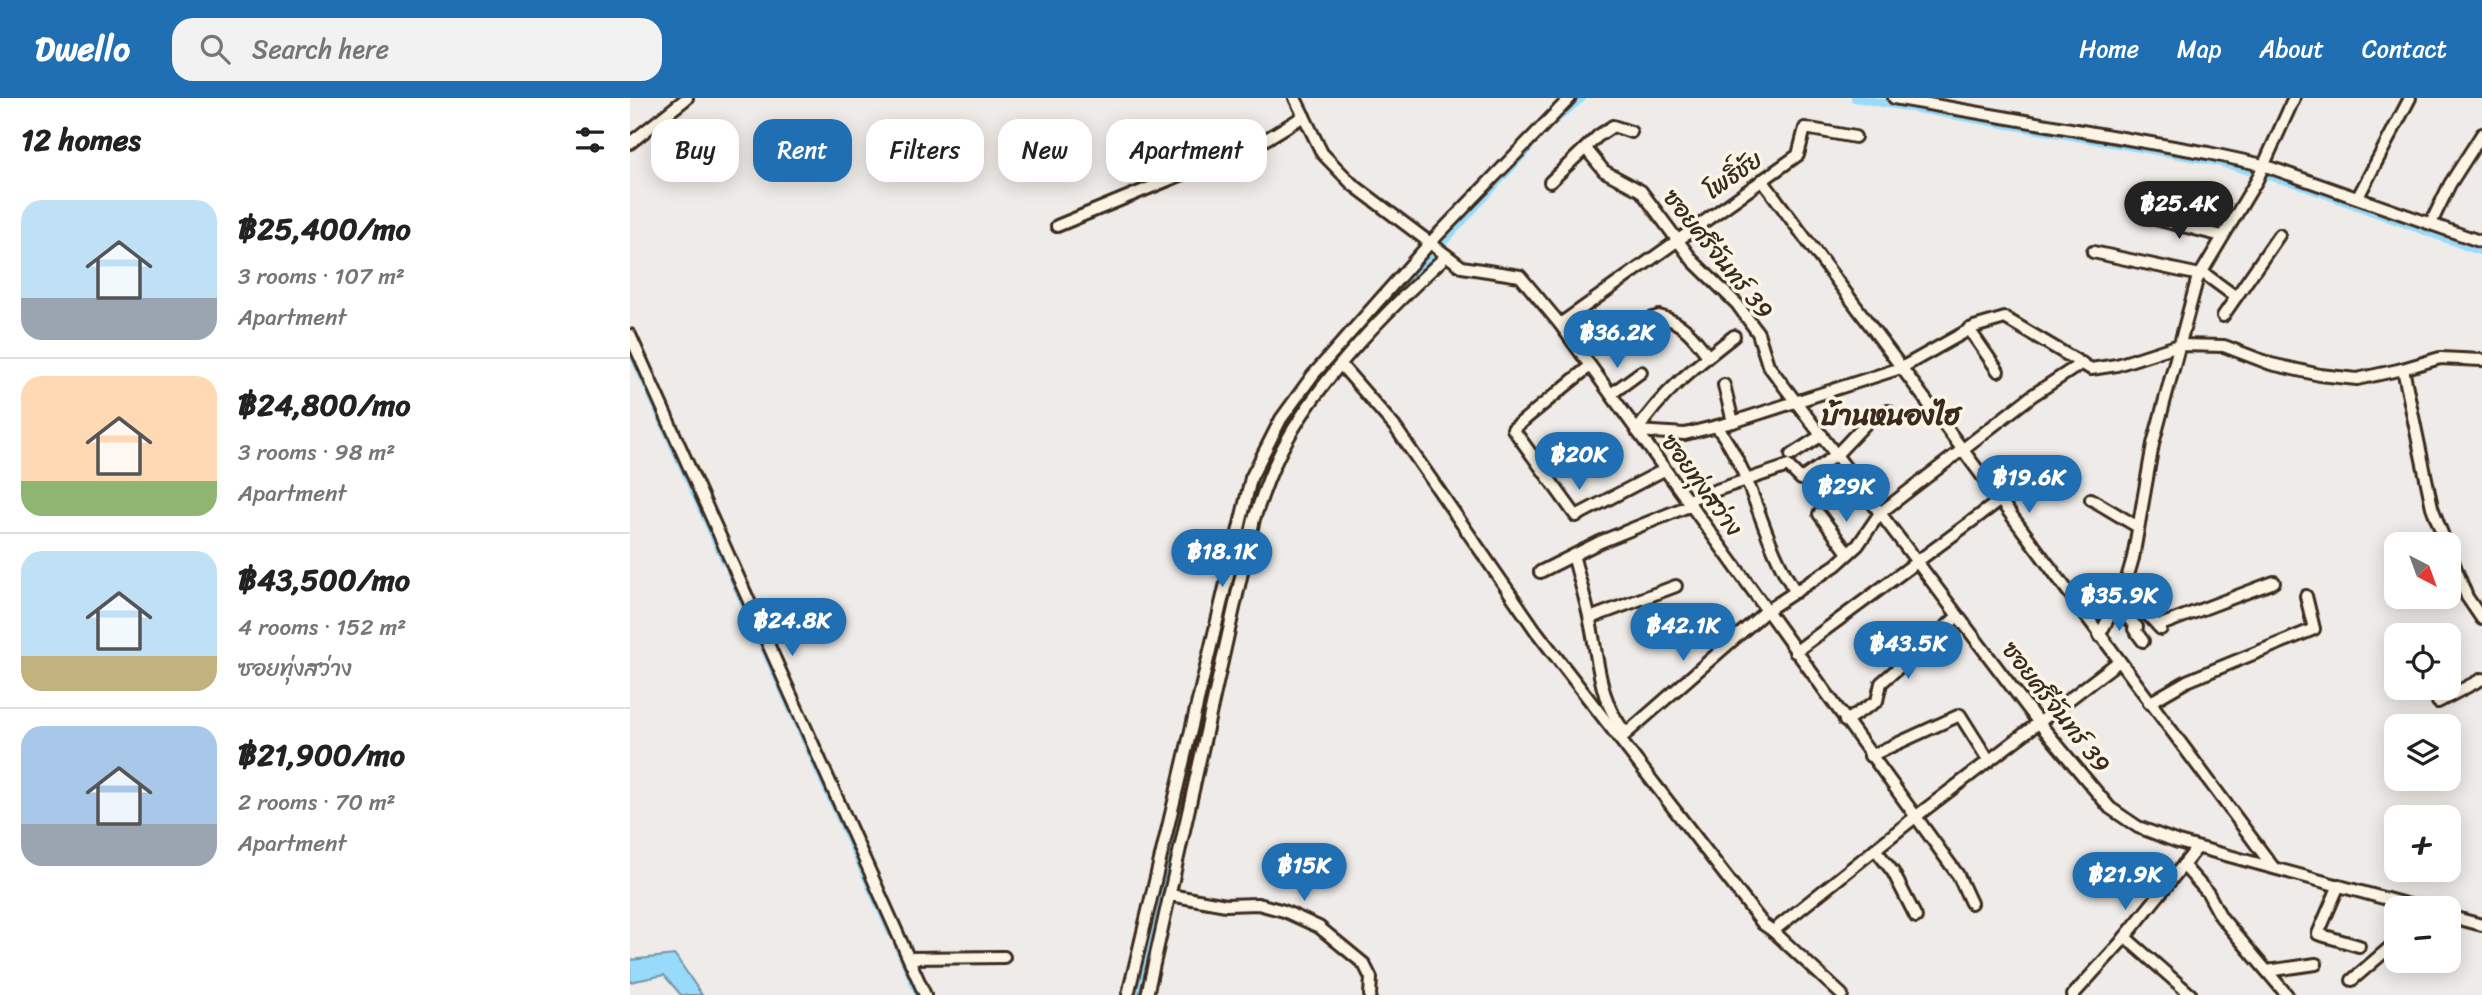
<!DOCTYPE html>
<html lang="en">
<head>
<meta charset="utf-8">
<style>
	:root { --surface:#fff; --page:#f2f2f2; --text:#222; --muted:#767676; --line:#e0e0e0; --accent:#1f6fb2 }
	body { margin:0; font-family:Sriracha,"Playpen Sans Thai",sans-serif; background:var(--page); color:var(--text); height:100vh; display:flex; flex-direction:column; font-size:26px; white-space:nowrap }
	* { box-sizing:border-box; margin:0 }
	p { font-size:23px; color:var(--muted) }
	.icon { flex:none; width:38px; height:38px; fill:none; stroke:currentColor; stroke-width:2; stroke-linecap:round; stroke-linejoin:round }
	.map { position:relative; flex:1; overflow:hidden }
	.panel { display:flex; flex-direction:column; background:var(--surface); width:630px }
	.panel>* { flex:none }
	.top-card { position:absolute; left:21px; top:21px; width:665px; height:63px; display:flex; gap:14px }
	.needle { width:46px; rotate:139deg }
	.tools { position:absolute; left:1754px; top:434px; display:grid; gap:14px }
	.tools a { display:grid; place-items:center; width:77px; height:77px; border-radius:14px; background:var(--surface); box-shadow:0 4px 18px #0003; font-size:35px }
	.price { position:absolute; translate:-50% -60px; padding:0 16px; border-radius:24px; background:var(--accent); color:#fff; font-size:23px; line-height:46px; filter:drop-shadow(0 2px 4px #0008) }
	.price::after { content:''; position:absolute; left:50%; top:42px; width:21px; height:16px; margin-left:-10px; background:inherit; clip-path:polygon(0 0,100% 0,50% 100%) }
	.price.on { background:#222; color:#fff }
	ul { padding:0; list-style:none }
	li { display:flex; align-items:center; gap:21px; height:175px; padding:0 21px }
	li+li { border-top:2px solid var(--line) }
	li span { display:grid; place-items:center; flex:none; width:196px; height:140px; border-radius:21px; color:#555 }
	li>.icon { margin-inline-start:auto }
	span .icon { width:84px; height:84px; fill:#fffc; stroke-width:1 }
	li b { font-size:30px }
	h2 { display:flex; justify-content:space-between; align-items:center; height:84px; padding:0 21px; font-size:30px }
	.pill { padding:0 24px; border-radius:21px; background:var(--surface); box-shadow:0 4px 18px #0003; font-size:24px; line-height:63px }
	.pill.on { background:var(--accent); color:#fff }
	header { display:flex; align-items:center; gap:42px; box-sizing:border-box; height:98px; padding:0 35px; background:var(--accent); color:#fff }
	header strong { font-size:33px }
	nav { display:flex; gap:38px; margin-inline-start:auto; font-size:24px }
	.search { width:490px; height:63px; background:var(--page); display:flex; align-items:center; gap:18px; box-sizing:border-box; padding:0 24px; border-radius:21px; color:var(--muted); font-size:26px }
	main { display:flex; flex:1; min-height:0 }
	.map>svg:first-child { display:block }
	.water { fill:#98dafa; stroke:#7394a2; stroke-width:2 }
	.lines { fill:none; stroke-linecap:round; stroke-linejoin:round }
	.canal { stroke:#98dafa; stroke-width:8 }
	.minor-casing { stroke:#3b2a1e; stroke-width:16 }
	.minor { stroke:#fcf5e5; stroke-width:10 }
	.labels { text-anchor:middle; stroke-width:7; stroke-linejoin:round; paint-order:stroke }
	.street-label { font-size:24px; fill:#3b2a1e; stroke:#fcf5e5 }
	.quarter-label { font-size:28px; font-weight:bold; fill:#3b2a1e; stroke:#fcf5e5 }
</style>
</head>
<body>
<header>
<strong>Dwello</strong>
<div class="search"><svg class="icon" aria-label="search" viewBox="0 0 24 24"><circle cx="10" cy="10" r="6"/><path d="M15 15l6 6"/></svg>Search here</div>
<nav><a>Home</a><a>Map</a><a>About</a><a>Contact</a></nav>
</header>
<main>
<section class="panel">
<h2>12 homes<svg class="icon" aria-label="filters" viewBox="0 0 24 24"><path d="M4 7h16M4 17h16"/><circle cx="9" cy="7" r="2"/><circle cx="15" cy="17" r="2"/></svg></h2>
<ul>
<li><span style="background:linear-gradient(#bfe0f5 70%,#9aa5b1 0)"><svg class="icon" aria-label="home" viewBox="0 0 24 24"><path d="M3 11l9-7 9 7M6 9v11h12V9"/></svg></span><div><b>฿25,400/mo</b><p>3 rooms · 107 m²</p><p>Apartment</p></div></li>
<li><span style="background:linear-gradient(#ffd9b3 75%,#8fb573 0)"><svg class="icon" aria-label="home" viewBox="0 0 24 24"><path d="M3 11l9-7 9 7M6 9v11h12V9"/></svg></span><div><b>฿24,800/mo</b><p>3 rooms · 98 m²</p><p>Apartment</p></div></li>
<li><span style="background:linear-gradient(#bfe0f5 75%,#c2b280 0)"><svg class="icon" aria-label="home" viewBox="0 0 24 24"><path d="M3 11l9-7 9 7M6 9v11h12V9"/></svg></span><div><b>฿43,500/mo</b><p>4 rooms · 152 m²</p><p>ซอยทุ่งสว่าง</p></div></li>
<li><span style="background:linear-gradient(#a9c7e8 70%,#9aa5b1 0)"><svg class="icon" aria-label="home" viewBox="0 0 24 24"><path d="M3 11l9-7 9 7M6 9v11h12V9"/></svg></span><div><b>฿21,900/mo</b><p>2 rooms · 70 m²</p><p>Apartment</p></div></li>
</ul>
</section>
<div class="map">
<svg width="1852" height="897" viewBox="0 0 1852 897">
	<rect width="100%" height="100%" fill="#eeebe8"/>
	<filter id="ink" filterUnits="userSpaceOnUse"><feTurbulence type="fractalNoise" baseFrequency=".0143" numOctaves="2"/><feDisplacementMap in="SourceGraphic" scale="14" xChannelSelector="R" yChannelSelector="G"/><feConvolveMatrix kernelMatrix="1 2 1 2 8 2 1 2 1" color-interpolation-filters="sRGB"/></filter>
	<g filter="url(#ink)">
		<path class="water" d="M 45,857 L 72,897 L 51,897 L 34,877 L 0,884 L 0,862 Z"/>
		<g class="lines">
			<g class="canal">
				<path d="M 1225,0 L 1583,63 L 1667,86 L 1852,154"/>
				<path d="M 922,25 L 952,0"/>
				<path d="M 0,250 L 95,464"/>
				<path d="M 100,474 L 261,835"/>
				<path d="M 268,849 L 289,897"/>
				<path d="M 507,897 L 628,383 L 658,325 L 691,279 L 899,50"/>
			</g>
			<defs>
				<g id="minor">
					<path d="M 665,0 L 692,55 L 722,86 L 832,169 L 890,178 L 930,226 L 1328,777 L 1341,805"/>
					<path d="M 1264,0 L 1578,55 L 1633,67 L 1852,144"/>
					<path d="M 0,45 L 57,0"/>
					<path d="M 957,52 L 974,73 L 1011,93 L 1063,163 L 1107,206 L 1128,235 L 1138,267 L 1409,625 L 1480,710 L 1508,729 L 1548,744 L 1790,810"/>
					<path d="M 1132,82 L 1643,769"/>
					<path d="M 920,84 L 968,38 L 983,28 L 1001,34"/>
					<path d="M 1728,99 L 1780,0"/>
					<path d="M 1514,118 L 1592,138"/>
					<path d="M 1801,125 L 1820,86 L 1852,36"/>
					<path d="M 427,128 L 633,43 L 674,18"/>
					<path d="M 1463,154 L 1570,177"/>
					<path d="M 1572,174 L 1606,199"/>
					<path d="M 1593,218 L 1649,137"/>
					<path d="M 930,226 L 1168,57 L 1175,30 L 1225,39"/>
					<path d="M 1339,231 L 1368,273"/>
					<path d="M 0,237 L 295,897"/>
					<path d="M 1104,238 C 1067,267 1032,294 1007,333 L 1055,336 L 1103,324 L 1271,270 L 1344,229 L 1375,220 L 1461,271 L 1487,267 L 1549,247 L 1594,248 L 1641,266 L 1690,277 L 1727,281 L 1773,271 L 1802,409 L 1816,446"/>
					<path d="M 944,245 L 1029,218 C 1053,224 1064,239 1078,258"/>
					<path d="M 712,268 L 765,329 L 906,533 L 1133,826 L 1143,833 L 1284,720 L 1488,564"/>
					<path d="M 960,268 L 883,331 L 946,418 L 1034,372"/>
					<path d="M 1769,272 L 1810,260 L 1852,262"/>
					<path d="M 1094,287 L 1103,324"/>
					<path d="M 981,296 L 1011,274"/>
					<path d="M 1087,329 C 1125,378 1131,443 1166,494"/>
					<path d="M 1161,357 L 1192,337"/>
					<path d="M 1461,401 L 1508,429"/>
					<path d="M 1057,402 L 1158,368 L 1171,381 L 1206,357 L 1242,319 L 1258,313"/>
					<path d="M 1189,416 L 1218,455"/>
					<path d="M 1818,451 L 1837,499 L 1852,521"/>
					<path d="M 944,460 C 949,481 956,502 960,523 C 969,564 968,602 996,635"/>
					<path d="M 910,474 L 970,444 L 1061,407"/>
					<path d="M 1494,491 L 1531,531"/>
					<path d="M 1485,508 L 1507,529 L 1504,531 L 1513,543"/>
					<path d="M 960,520 L 1046,488"/>
					<path d="M 1528,528 L 1644,484"/>
					<path d="M 1469,538 L 1494,491 L 1503,460 L 1523,346 L 1567,182 L 1627,82 L 1664,0"/>
					<path d="M 1165,554 L 1369,403"/>
					<path d="M 1808,604 L 1852,581"/>
					<path d="M 1519,605 L 1557,583 L 1684,531 L 1676,498"/>
					<path d="M 1215,623 L 1247,603 L 1251,585 L 1328,518"/>
					<path d="M 990,641 L 1136,513 L 1206,467 L 1228,447 L 1250,415 L 1403,297 L 1452,265"/>
					<path d="M 1240,658 L 1330,617 L 1359,663"/>
					<path d="M 1245,751 L 1263,774 L 1286,819"/>
					<path d="M 1553,767 L 1578,795 L 1591,819 L 1657,897"/>
					<path d="M 1709,787 L 1688,836 L 1729,848"/>
					<path d="M 540,797 L 596,807 L 628,806 L 654,813 L 689,829 L 734,866 L 741,880 L 740,897"/>
					<path d="M 1818,818 L 1852,827"/>
					<path d="M 1143,833 L 1212,897"/>
					<path d="M 1495,839 L 1561,897"/>
					<path d="M 279,860 L 374,859"/>
					<path d="M 1637,873 L 1686,866"/>
					<path d="M 1722,882 L 1766,844"/>
					<path d="M 498,897 L 621,380 L 651,321 L 683,277 L 800,145 L 940,0"/>
					<path d="M 517,897 L 624,421 C 633,395 643,366 657,342 C 694,275 760,210 815,159"/>
					<path d="M 1443,897 L 1491,844 L 1567,750"/>
				</g>
			</defs>
			<use href="#minor" class="minor-casing"/>
			<use href="#minor" class="minor"/>
		</g>
	</g>
	<g class="labels">
		<g class="street-label">
			<text transform="translate(1103 77) rotate(-35)" y="8">โพธิ์ชัย</text>
			<text transform="translate(1088 156) rotate(51)" y="8">ซอยศรีจันทร์ 39</text>
			<text transform="translate(1072 387) rotate(54)" y="8">ซอยทุ่งสว่าง</text>
			<text transform="translate(1426 609) rotate(52)" y="8">ซอยศรีจันทร์ 39</text>
		</g>
		<g class="quarter-label">
			<text x="1261" y="327">บ้านหนองไฮ</text>
		</g>
	</g>
</svg>
<div class="tools">
<a><svg class="needle" viewBox="-14 -14 28 28"><path d="M0-13l5 13h-10z" fill="#e53935"/><path d="M0 13l5-13h-10z" fill="#767676"/></svg></a>
<a><svg class="icon" aria-label="locate" viewBox="0 0 24 24"><circle cx="12" cy="12" r="6"/><path d="M12 2v4M12 18v4M2 12h4M18 12h4"/></svg></a>
<a><svg class="icon" aria-label="layers" viewBox="0 0 24 24"><path d="M12 4l9 5-9 5-9-5zM3 14l9 5 9-5"/></svg></a>
<a>+</a>
<a>−</a>
</div>
<b class="price on" style="left:1549px;top:143px">฿25.4K</b>
<b class="price" style="left:987px;top:272px">฿36.2K</b>
<b class="price" style="left:949px;top:394px">฿20K</b>
<b class="price" style="left:1399px;top:417px">฿19.6K</b>
<b class="price" style="left:1216px;top:426px">฿29K</b>
<b class="price" style="left:592px;top:491px">฿18.1K</b>
<b class="price" style="left:1489px;top:535px">฿35.9K</b>
<b class="price" style="left:162px;top:560px">฿24.8K</b>
<b class="price" style="left:1053px;top:565px">฿42.1K</b>
<b class="price" style="left:1278px;top:583px">฿43.5K</b>
<b class="price" style="left:674px;top:805px">฿15K</b>
<b class="price" style="left:1495px;top:814px">฿21.9K</b>
<div class="top-card">
<a class="pill">Buy</a>
<a class="pill on">Rent</a>
<a class="pill">Filters</a>
<a class="pill">New</a>
<a class="pill">Apartment</a>
</div>
</div>
</main>
</body>
</html>
